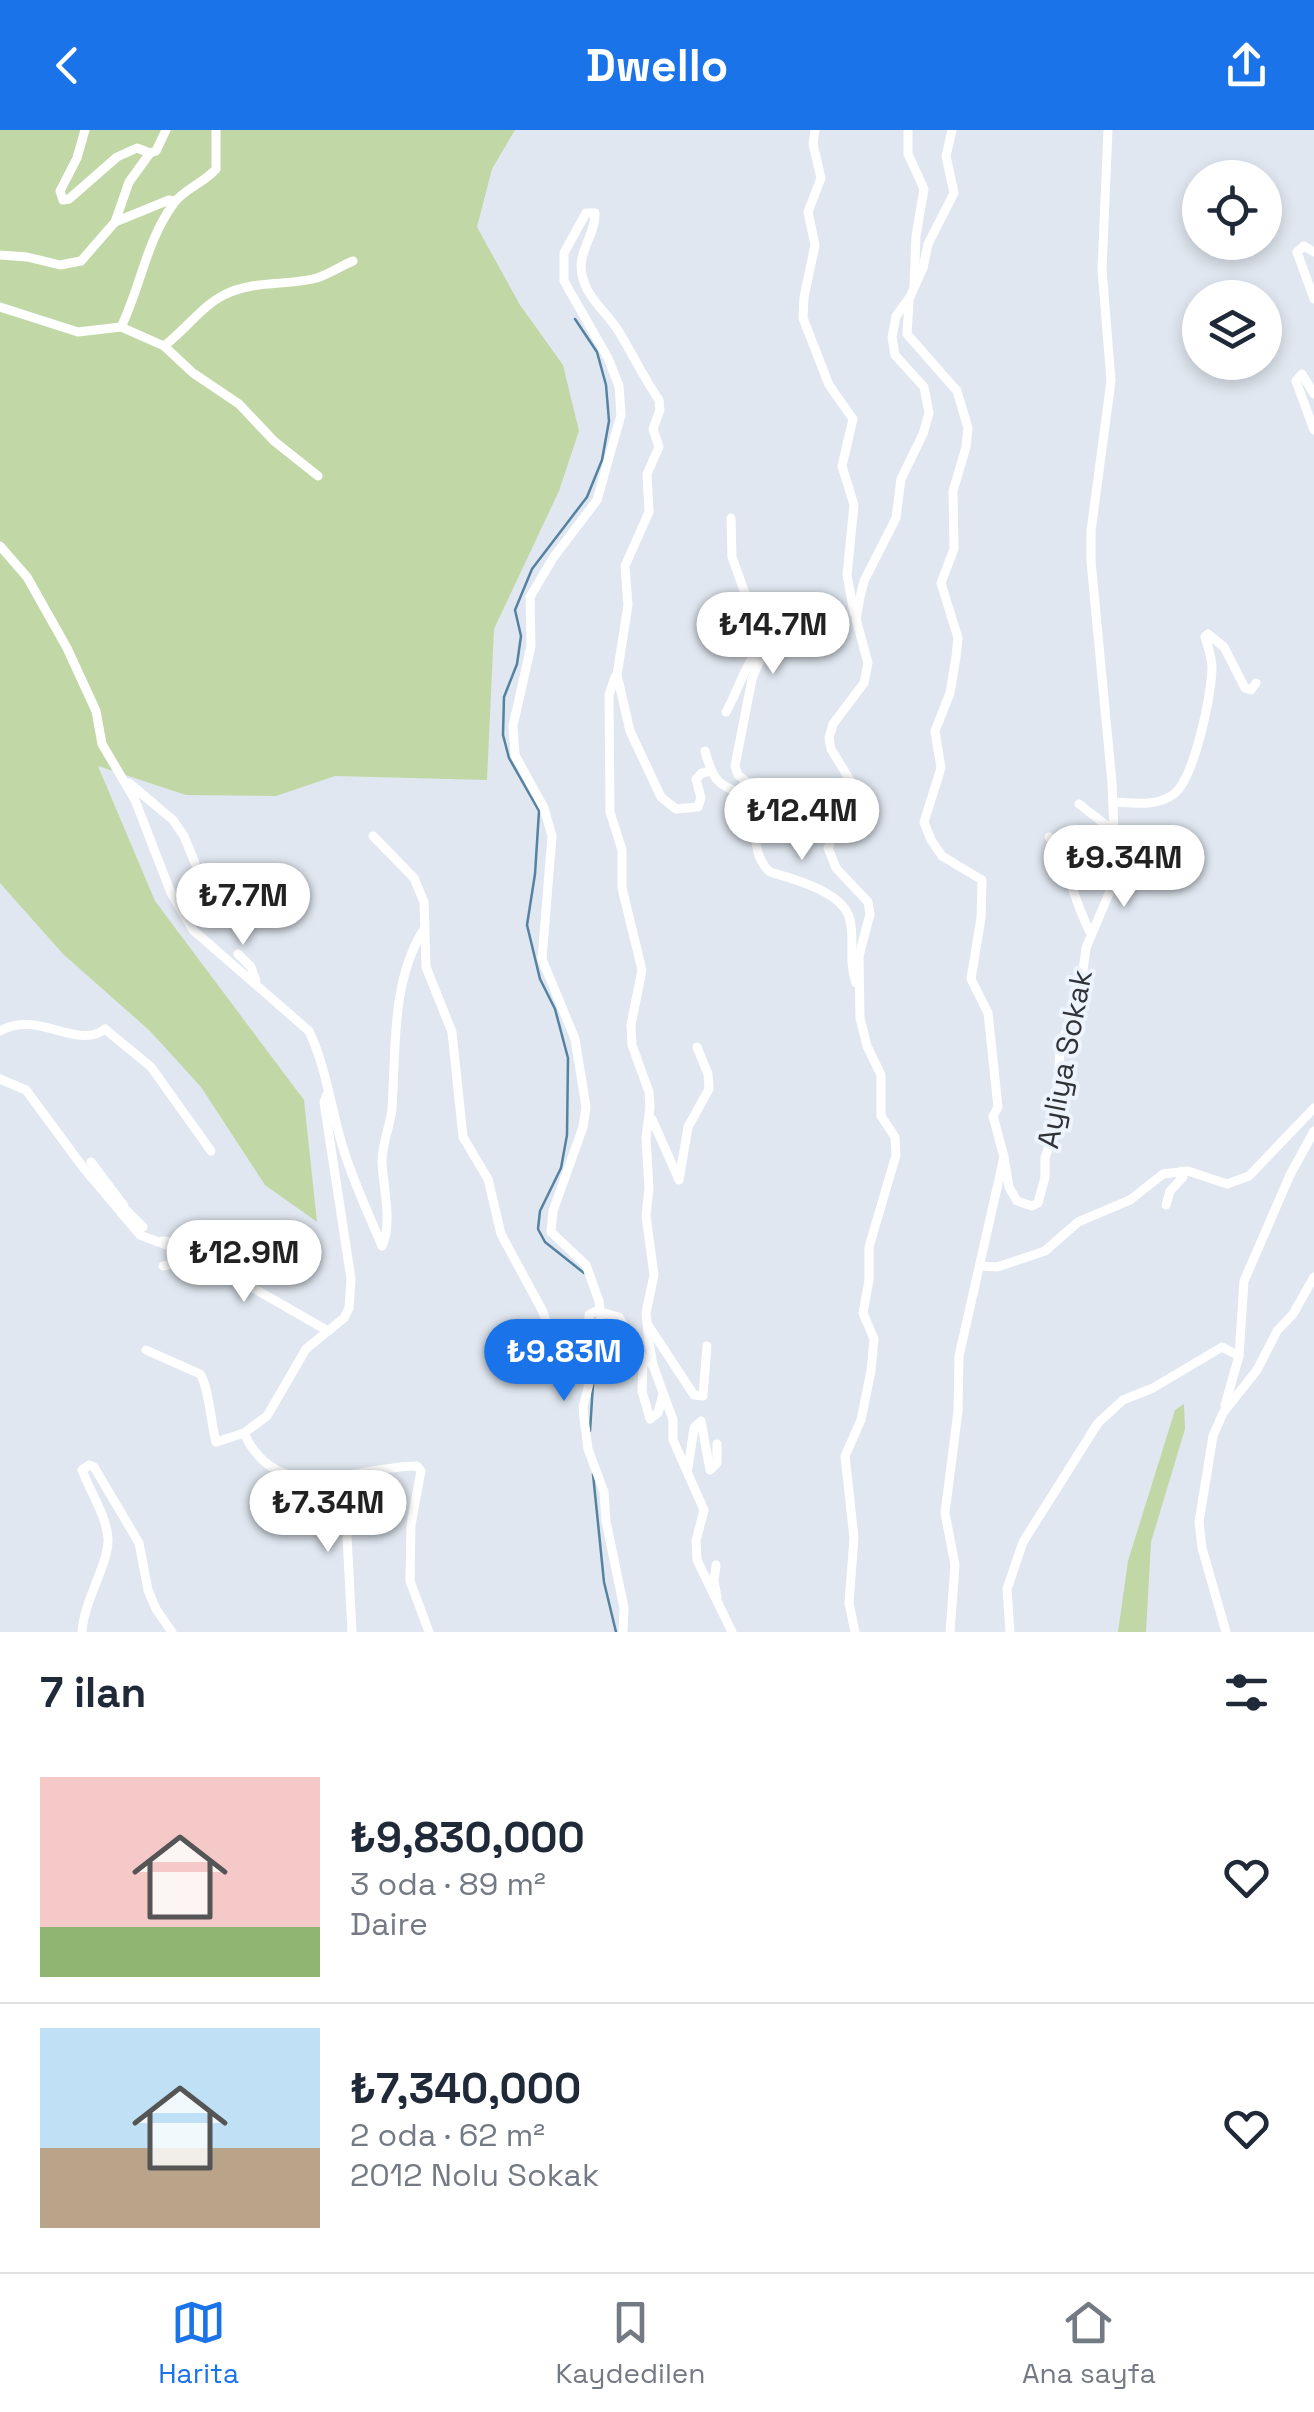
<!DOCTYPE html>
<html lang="tr">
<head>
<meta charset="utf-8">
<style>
	:root { --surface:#fff; --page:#f6f6f7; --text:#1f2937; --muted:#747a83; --line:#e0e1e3; --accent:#1a73e8 }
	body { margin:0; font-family:"Space Grotesk",sans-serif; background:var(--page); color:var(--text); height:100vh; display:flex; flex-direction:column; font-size:38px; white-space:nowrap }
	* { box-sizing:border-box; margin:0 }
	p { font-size:32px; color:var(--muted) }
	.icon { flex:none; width:55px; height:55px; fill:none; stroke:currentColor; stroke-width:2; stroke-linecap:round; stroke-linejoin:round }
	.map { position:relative; height:1502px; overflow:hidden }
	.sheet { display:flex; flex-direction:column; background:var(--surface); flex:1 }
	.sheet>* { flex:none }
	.controls { position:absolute; left:1182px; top:30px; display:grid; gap:20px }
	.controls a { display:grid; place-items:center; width:100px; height:100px; border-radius:50%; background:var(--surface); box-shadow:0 5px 15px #0003; font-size:50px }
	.price { position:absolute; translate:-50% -85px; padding:0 22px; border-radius:35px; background:#fff; color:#222; font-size:32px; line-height:65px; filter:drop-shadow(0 2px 5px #0008) }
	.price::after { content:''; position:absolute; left:50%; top:60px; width:30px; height:22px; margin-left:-15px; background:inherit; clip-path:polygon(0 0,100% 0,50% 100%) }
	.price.current { background:var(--accent); color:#fff }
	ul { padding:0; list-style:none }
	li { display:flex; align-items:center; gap:30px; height:250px; padding:0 40px }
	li+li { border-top:2px solid var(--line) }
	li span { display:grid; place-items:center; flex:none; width:280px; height:200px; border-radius:0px; color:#555 }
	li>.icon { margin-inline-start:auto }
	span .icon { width:120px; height:120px; fill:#fffc; stroke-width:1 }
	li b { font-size:42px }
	h2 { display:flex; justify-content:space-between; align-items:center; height:120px; padding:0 40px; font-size:42px }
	header { display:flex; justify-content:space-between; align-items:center; height:130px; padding:0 40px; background:var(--accent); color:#fff; font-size:45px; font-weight:600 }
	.tabs { display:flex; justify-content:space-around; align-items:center; height:140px; border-top:2px solid var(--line); background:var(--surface); font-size:28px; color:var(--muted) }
	.tabs a { display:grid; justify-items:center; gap:5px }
	.tabs .current { color:var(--accent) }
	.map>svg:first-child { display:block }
	.green { fill:#c1d8a6 }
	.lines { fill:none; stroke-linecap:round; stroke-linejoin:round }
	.stream { stroke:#5482a0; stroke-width:2.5 }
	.street { stroke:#fff; stroke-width:9 }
	.labels { text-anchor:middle; stroke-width:8; stroke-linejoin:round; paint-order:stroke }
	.street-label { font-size:30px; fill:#303236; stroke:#edf4fd }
</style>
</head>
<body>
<header><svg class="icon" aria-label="back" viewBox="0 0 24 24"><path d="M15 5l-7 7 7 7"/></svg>Dwello<svg class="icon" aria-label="share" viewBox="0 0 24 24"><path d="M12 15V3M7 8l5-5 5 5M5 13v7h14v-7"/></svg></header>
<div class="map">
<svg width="1314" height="1502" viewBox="0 0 1314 1502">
	<rect width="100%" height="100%" fill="#e0e7f0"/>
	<g class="green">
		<path d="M 0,0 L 515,0 L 492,39 L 477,97 L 520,175 L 563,235 L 579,301 L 559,361 L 494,499 L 487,650 L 335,646 L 276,666 L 186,665 L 98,636 L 155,771 L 304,970 L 317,1092 L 265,1055 L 201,957 L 150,901 L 63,824 L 0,753 Z"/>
		<path d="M 1184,1274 L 1185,1299 L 1151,1412 L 1146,1502 L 1118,1502 L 1128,1431 L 1175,1280 Z"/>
	</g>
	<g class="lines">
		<g class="stream">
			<path d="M 575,189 L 597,222 L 606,255 L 609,291 L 602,330 L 587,367 L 532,439 L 515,480 L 521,506 L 517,534 L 504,567 L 503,605 L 509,628 L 539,681 L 535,744 L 527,795 L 540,849 L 555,879 L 568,928 L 567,1005 L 561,1038 L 540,1081 L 538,1099 L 545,1112 L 584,1143"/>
			<path d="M 595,1241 L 603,1195"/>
			<path d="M 590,1301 L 593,1254"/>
			<path d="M 593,1344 L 604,1452 L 616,1502"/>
		</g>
		<g class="street">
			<path d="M 85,0 L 77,28 L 60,61 L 63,70 L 69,69 L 117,27 L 137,18 L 150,23 L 156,21 L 166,0"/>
			<path d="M 815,0 L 813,14 L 821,48 L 808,82 L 815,115 L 804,167 L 803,188 L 829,255 L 853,289 L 842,336 L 854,375 L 847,445 L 854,483"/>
			<path d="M 908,0 L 908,24 L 924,59 L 916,106 L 914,157"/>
			<path d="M 115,92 L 129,52 L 150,23"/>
			<path d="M 1314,122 L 1304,116 L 1297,122 L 1314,169"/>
			<path d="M 0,125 L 27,127 L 60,135 L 81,131 L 115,92 L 169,70 L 175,71"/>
			<path d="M 909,172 L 907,204 L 957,261 L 968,298 L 966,317 L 953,361 L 954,419 L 941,453 L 958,508 L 956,527 L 950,563 L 935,601 L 941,638 L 924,692 L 931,710 L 942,726 L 982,750 L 981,788 L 971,849 L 988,883 L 998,977 L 993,986 L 1004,1027"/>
			<path d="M 0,177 L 78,202 L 121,197 L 164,216 C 184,201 203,175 224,165 C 252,150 287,156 317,148 C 329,144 341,136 353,131"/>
			<path d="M 121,197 C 141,156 146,111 174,73 C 184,59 204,53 216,39 L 216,0"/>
			<path d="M 164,216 L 193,243 L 239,274 L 274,311 L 318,346"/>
			<path d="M 1314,264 L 1302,244 L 1296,251 L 1314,300"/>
			<path d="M 731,388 L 732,427 L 752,483 L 760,530 L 752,549 L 735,636 L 738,645 L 761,662 L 763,671 L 754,692"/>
			<path d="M 0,416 L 27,447 L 67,518 L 96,581 L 102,614 L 135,670 L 171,763 L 193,800 L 309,901 C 327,939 331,981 344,1021 C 354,1053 369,1085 382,1116 C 393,1093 383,1057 382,1032 C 382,1013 390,997 392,979 C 396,919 391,851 424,799"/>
			<path d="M 615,547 L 609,565 L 610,682 L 622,720 L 622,758 L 642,840 L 631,895 L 632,915 L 649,962 L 650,977 L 646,1008 L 649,1058 L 646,1086 L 654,1145 L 646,1183 L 649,1212 L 653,1235 L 673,1290 L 673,1310 L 704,1380 L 696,1411 L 697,1430 L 732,1502"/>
			<path d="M 726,582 C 737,563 745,535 758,520"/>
			<path d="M 705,621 C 717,665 725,651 754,672 C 759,697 749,723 770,742 C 794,749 844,762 850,790 C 855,812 848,831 856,853"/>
			<path d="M 129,653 L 173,690 L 184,706 L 195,733"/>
			<path d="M 1113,672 C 1133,673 1157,677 1174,664 C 1195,647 1211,565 1212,538 C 1212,527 1208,517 1205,507 L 1208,504 L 1224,517 L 1245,558 L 1251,560 L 1256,553"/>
			<path d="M 1079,674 L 1115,702"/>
			<path d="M 373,706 L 414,748 L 424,772 L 426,837 L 452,902 L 463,1007 L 488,1049 L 501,1104 L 542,1180 L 559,1223 L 567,1232 L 573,1233 C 587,1224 589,1201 589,1185 L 596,1181 L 619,1187 L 643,1228 L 653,1235"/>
			<path d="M 1049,707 C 1069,737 1074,772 1091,804"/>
			<path d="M 1116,717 L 1138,721 L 1167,701"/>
			<path d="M 238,824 L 251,837 L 256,851"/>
			<path d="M 0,901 C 38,879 77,921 105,899 L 151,937 L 211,1021"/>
			<path d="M 0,949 L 26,960 L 82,1036 L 140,1105 L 201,1128 L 328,1201 L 306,1219 L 267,1286 L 244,1303 L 216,1312 C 211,1294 209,1257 200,1244 L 146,1220"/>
			<path d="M 327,964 L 324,972 L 351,1149 L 349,1178 L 344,1188 L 328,1201"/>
			<path d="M 652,989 L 679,1050 L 688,997 L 709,959 L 708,944 L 697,917"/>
			<path d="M 91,1032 L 124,1076 L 122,1084"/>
			<path d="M 1166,1075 L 1170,1061 L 1183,1047 L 1182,1041"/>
			<path d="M 122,1084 L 127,1081 L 143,1097"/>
			<path d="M 162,1111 L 219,1116"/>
			<path d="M 163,1136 L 200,1128"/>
			<path d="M 980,1136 L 997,1137 L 1045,1121 L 1078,1092 L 1130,1070 L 1163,1044 L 1188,1041 L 1227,1054 L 1249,1046 L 1314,978"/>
			<path d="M 648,1195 L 694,1265 L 703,1266 L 707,1216"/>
			<path d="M 643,1228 L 642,1261 L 650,1289 L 658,1283 L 663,1264"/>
			<path d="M 1225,1275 L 1239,1226 L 1244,1151 L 1290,1045 L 1314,1001"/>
			<path d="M 244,1303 C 278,1379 356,1336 417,1336 L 421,1341 L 411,1395 L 410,1451 L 429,1502"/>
			<path d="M 688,1338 L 694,1298 L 701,1291 L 710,1340 L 717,1333 L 717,1314"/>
			<path d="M 344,1347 L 352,1502"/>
			<path d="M 716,1435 L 714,1451 L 717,1467"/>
			<path d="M 82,1502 C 84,1470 109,1433 108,1409 C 107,1387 90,1361 82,1340 L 89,1335 L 94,1337 L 139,1413 L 148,1460 L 156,1479 L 172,1502"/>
			<path d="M 623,1502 L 624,1478 L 606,1391 L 604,1362 L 588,1319 L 584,1288 L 583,1277 L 592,1242 L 588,1234 L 601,1188 L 599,1171 L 586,1135 L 551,1102 L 553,1081 L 583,997 L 586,977 L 575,909 L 542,829 L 552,706 L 544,678 L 515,625 L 513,596 L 531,516 L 530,467 L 553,428 L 597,370 L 621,285 L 619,256 L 608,228 L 564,151 L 564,123 L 586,83 L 595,83 C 596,101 582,116 581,135 C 581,165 606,180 619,202 C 633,225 644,248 659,270 L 660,280 L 653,299 L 659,317 L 647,344 L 649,382 L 625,436 L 628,475 L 617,545 L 630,601 L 661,667 L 676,679 L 698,677 L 701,668 L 696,649 L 702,643 L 711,641"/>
			<path d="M 855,1502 L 849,1473 L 854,1408 L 845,1326 L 861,1290 L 871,1241 L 874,1209 L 863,1183 L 869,1150 L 869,1117 L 896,1025 L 895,1007 L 881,986 L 881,945 L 867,916 L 860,888 L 859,826 L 870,784 L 868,772 L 836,738 L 828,718 L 853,655 L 831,619 L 829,608 L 833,594 L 864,553 L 868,533 L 856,489 L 860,467 L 864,451 L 896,388 L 901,349 L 923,304 L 929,283 L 924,257 L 895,225 L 892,207 L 896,186 L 910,167 L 923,138 L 928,114 L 954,63 L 946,26 L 952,0"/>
			<path d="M 950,1502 L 955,1435 L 945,1383 L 958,1281 L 959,1226 L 1004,1027 L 1009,1057 L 1017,1071 L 1032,1076 L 1038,1073 L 1045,1047 L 1045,1028 L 1055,998 L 1060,921 L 1082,848 L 1086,818 L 1116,747 L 1112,653 L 1091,431 L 1091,401 L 1111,251 L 1102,139 L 1108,0"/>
			<path d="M 1010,1502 L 1007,1459 L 1023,1412 L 1098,1293 L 1123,1270 L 1153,1258 L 1222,1217 L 1239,1226"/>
			<path d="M 1226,1502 L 1202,1418 L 1199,1392 L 1213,1306 L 1223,1283 L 1257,1240 L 1277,1201 L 1293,1184 L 1314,1147"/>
		</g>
	</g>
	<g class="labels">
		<g class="street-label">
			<text transform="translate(1065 929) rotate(-79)" y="10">Ayliya Sokak</text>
		</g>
	</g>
</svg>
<div class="controls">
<a><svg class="icon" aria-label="locate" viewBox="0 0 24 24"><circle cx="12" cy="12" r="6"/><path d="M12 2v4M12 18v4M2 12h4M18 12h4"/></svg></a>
<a><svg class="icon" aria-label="layers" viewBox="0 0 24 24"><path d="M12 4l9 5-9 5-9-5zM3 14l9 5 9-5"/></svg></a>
</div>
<b class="price" style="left:773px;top:547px">₺14.7M</b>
<b class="price" style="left:802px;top:733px">₺12.4M</b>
<b class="price" style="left:1124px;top:780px">₺9.34M</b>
<b class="price" style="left:243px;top:818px">₺7.7M</b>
<b class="price" style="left:244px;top:1175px">₺12.9M</b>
<b class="price current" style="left:564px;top:1274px">₺9.83M</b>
<b class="price" style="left:328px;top:1425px">₺7.34M</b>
</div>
<section class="sheet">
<h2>7 ilan<svg class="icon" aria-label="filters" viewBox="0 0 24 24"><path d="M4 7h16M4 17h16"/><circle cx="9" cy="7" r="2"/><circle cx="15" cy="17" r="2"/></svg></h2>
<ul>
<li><span style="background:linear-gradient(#f6c9c9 75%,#8fb573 0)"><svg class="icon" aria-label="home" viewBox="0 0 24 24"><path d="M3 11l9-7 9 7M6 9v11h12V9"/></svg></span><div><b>₺9,830,000</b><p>3 oda · 89 m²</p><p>Daire</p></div><svg class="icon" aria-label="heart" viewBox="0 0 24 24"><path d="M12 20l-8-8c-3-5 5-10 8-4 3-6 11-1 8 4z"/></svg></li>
<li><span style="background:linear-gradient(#bfe0f5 60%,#b9a48a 0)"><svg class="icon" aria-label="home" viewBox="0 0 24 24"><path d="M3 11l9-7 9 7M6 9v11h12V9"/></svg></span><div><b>₺7,340,000</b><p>2 oda · 62 m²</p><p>2012 Nolu Sokak</p></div><svg class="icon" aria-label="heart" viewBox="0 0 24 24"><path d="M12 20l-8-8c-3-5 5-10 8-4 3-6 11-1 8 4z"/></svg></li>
</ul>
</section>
<nav class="tabs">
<a class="current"><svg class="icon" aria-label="map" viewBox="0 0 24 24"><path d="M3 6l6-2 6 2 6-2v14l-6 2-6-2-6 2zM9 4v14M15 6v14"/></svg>Harita</a>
<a><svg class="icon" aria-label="saved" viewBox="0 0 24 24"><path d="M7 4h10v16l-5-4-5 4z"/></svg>Kaydedilen</a>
<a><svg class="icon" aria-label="home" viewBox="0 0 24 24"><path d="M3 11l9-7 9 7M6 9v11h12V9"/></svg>Ana sayfa</a>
</nav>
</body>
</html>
